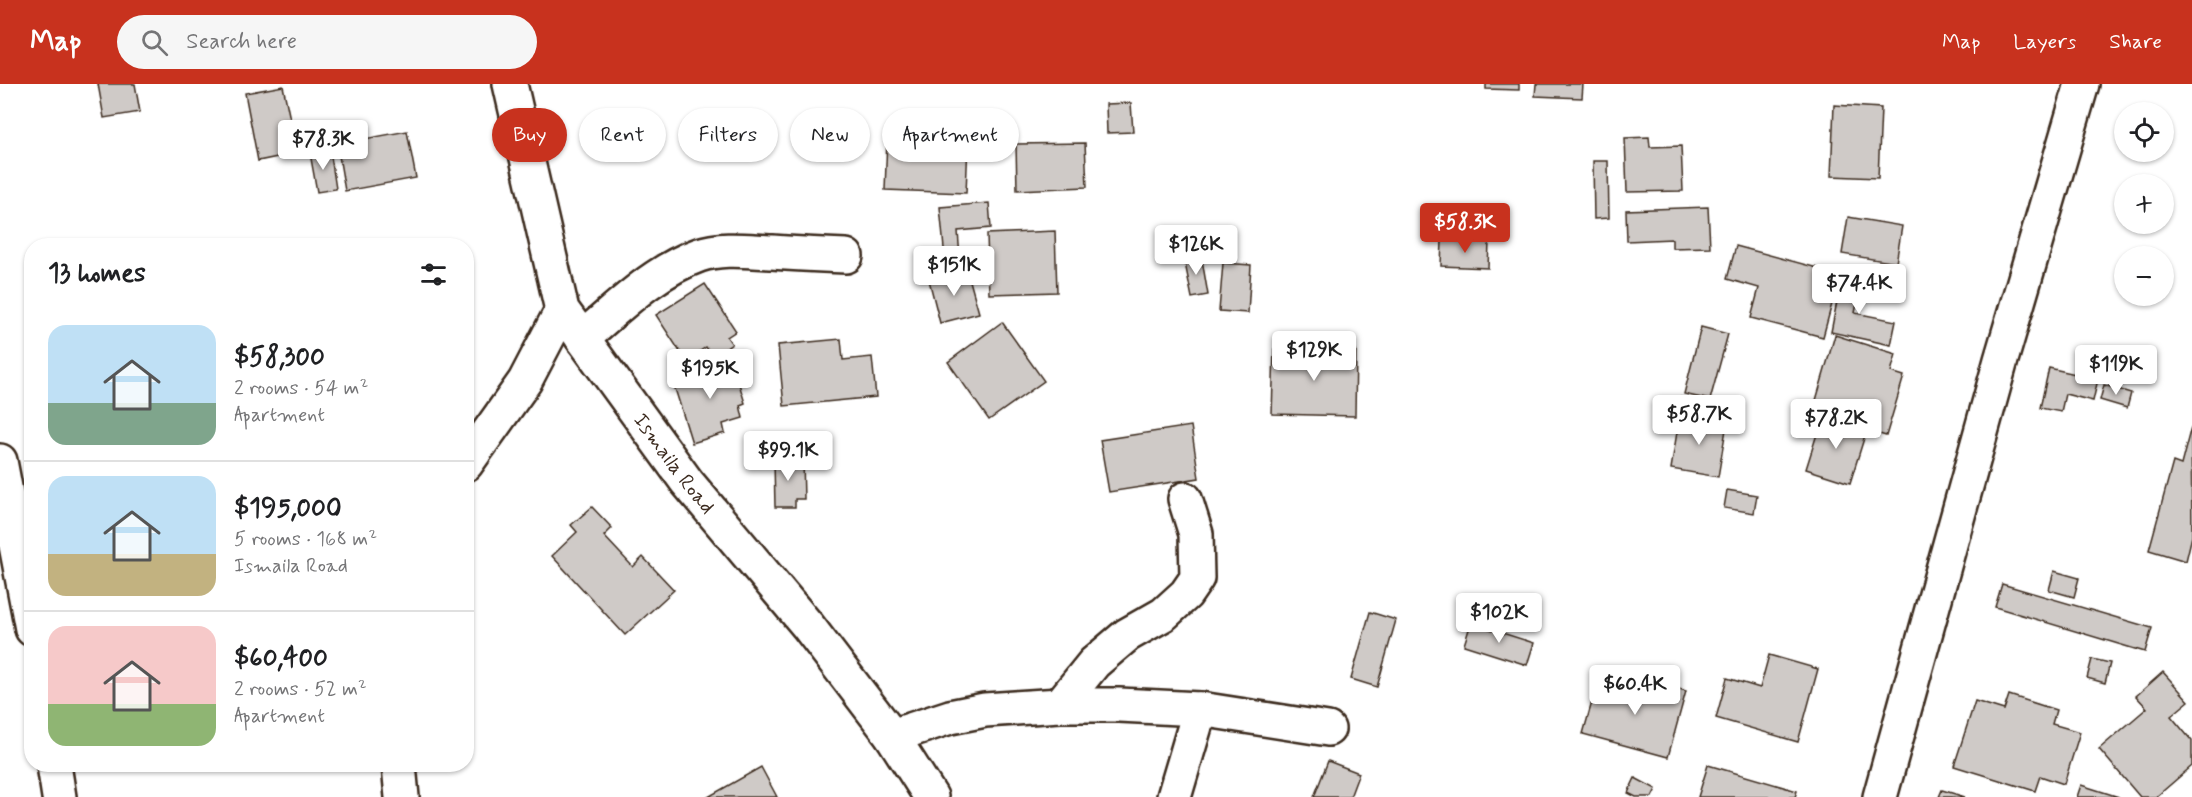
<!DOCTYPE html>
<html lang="en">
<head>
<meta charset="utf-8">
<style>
	:root { --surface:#fff; --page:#f6f6f6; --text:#202124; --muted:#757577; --line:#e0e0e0; --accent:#c8321e }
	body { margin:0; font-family:Mynerve,sans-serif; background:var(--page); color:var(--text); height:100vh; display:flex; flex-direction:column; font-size:22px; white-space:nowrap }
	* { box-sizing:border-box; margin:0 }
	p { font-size:20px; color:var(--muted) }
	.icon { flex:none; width:33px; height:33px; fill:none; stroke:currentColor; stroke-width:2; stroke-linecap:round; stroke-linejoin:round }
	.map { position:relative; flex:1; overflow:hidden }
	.details { position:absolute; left:24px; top:154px; width:450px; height:534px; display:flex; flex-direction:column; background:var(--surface); border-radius:24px; box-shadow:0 2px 4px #0004 }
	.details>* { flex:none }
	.guide { position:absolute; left:492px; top:24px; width:570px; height:54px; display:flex; gap:12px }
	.buttons { position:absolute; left:2114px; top:18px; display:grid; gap:12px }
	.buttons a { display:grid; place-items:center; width:60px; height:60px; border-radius:50%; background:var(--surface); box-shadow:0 2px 4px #0004; font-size:30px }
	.price { position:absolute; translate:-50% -51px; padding:0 14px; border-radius:6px; background:#fff; color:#222; font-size:20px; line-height:39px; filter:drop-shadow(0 2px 3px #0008) }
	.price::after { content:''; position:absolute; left:50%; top:36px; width:18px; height:14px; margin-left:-9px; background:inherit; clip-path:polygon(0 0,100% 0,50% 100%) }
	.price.current { background:var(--accent); color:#fff }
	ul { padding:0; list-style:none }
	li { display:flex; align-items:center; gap:18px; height:150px; padding:0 24px }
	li+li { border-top:2px solid var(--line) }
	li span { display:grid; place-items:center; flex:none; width:168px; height:120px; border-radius:18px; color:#555 }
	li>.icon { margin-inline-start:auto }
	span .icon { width:72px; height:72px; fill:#fffc; stroke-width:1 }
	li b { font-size:26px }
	h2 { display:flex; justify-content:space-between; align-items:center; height:72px; padding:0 24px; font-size:26px }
	.tag { padding:0 21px; border-radius:27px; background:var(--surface); box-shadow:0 2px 4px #0004; font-size:21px; line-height:54px }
	.tag.current { background:var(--accent); color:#fff }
	header { display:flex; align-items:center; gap:36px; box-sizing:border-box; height:84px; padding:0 30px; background:var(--accent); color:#fff }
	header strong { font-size:28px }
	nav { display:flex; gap:33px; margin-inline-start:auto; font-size:21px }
	.search { width:420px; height:54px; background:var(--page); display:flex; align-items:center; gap:15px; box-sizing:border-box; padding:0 21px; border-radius:33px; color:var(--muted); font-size:22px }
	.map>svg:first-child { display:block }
	.building { fill:#cfcac7; stroke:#3b2a1e; stroke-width:1.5 }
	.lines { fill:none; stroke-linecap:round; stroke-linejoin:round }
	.street-casing { stroke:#3b2a1e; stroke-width:38 }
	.street { stroke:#fff; stroke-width:33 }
	.labels { text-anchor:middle; stroke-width:5; stroke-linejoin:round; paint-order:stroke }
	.street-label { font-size:21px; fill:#3b2a1e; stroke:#fff }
</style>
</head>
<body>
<header>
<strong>Map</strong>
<div class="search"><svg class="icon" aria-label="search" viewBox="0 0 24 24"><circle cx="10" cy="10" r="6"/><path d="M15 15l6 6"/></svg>Search here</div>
<nav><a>Map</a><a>Layers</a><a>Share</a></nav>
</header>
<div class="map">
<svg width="2192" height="713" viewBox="0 0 2192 713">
	<rect width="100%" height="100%" fill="#fff"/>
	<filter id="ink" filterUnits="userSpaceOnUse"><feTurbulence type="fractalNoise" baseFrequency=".0167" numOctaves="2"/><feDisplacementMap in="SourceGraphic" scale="12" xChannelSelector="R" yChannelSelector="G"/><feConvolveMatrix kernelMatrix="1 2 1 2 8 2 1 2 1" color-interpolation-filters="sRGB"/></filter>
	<g filter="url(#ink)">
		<g class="building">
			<path d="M 98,0 L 135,0 L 140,28 L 104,34 Z"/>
			<path d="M 1486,0 L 1519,0 L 1519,6 L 1486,5 Z"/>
			<path d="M 1536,0 L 1583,0 L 1582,14 L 1535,12 Z"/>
			<path d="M 283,2 L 297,69 L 258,77 L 245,9 Z"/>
			<path d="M 1131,19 L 1133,48 L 1107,49 L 1106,20 Z"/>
			<path d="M 1834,21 L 1881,24 L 1878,94 L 1831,92 Z"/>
			<path d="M 407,47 L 416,94 L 345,107 L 337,60 Z"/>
			<path d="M 1649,53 L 1650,63 L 1681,62 L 1683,107 L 1627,108 L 1625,54 Z"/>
			<path d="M 887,55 L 968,58 L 966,109 L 885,106 Z"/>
			<path d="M 1085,59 L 1087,103 L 1017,106 L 1016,60 Z"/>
			<path d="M 330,66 L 336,105 L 317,108 L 310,69 Z"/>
			<path d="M 1593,77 L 1608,77 L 1609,134 L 1594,135 Z"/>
			<path d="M 989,119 L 991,144 L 958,147 L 960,174 L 945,175 L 940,123 Z"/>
			<path d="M 1708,123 L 1710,163 L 1672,164 L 1672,155 L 1627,157 L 1626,126 Z"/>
			<path d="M 1848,133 L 1902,142 L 1896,179 L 1842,170 Z"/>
			<path d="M 1055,147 L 1057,208 L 989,210 L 987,150 Z"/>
			<path d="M 1442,157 L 1489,158 L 1488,184 L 1441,182 Z"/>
			<path d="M 1736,162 L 1840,190 L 1823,253 L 1751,234 L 1759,204 L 1727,195 Z"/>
			<path d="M 1201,170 L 1208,211 L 1192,214 L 1184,174 Z"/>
			<path d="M 1223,179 L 1251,181 L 1248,229 L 1219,227 Z"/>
			<path d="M 967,186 L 979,229 L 940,239 L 929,196 Z"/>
			<path d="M 1843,187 L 1863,192 L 1855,229 L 1896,237 L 1891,261 L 1831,248 Z"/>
			<path d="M 705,200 L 736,247 L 727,253 L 732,260 L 713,273 L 706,263 L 686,277 L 656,231 Z"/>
			<path d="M 1002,238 L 1044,297 L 989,336 L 948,278 Z"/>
			<path d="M 1701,243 L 1728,250 L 1710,316 L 1684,310 Z"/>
			<path d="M 1835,251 L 1896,270 L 1891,288 L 1904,292 L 1886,352 L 1812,330 Z"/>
			<path d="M 841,255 L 843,276 L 872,273 L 876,313 L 784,322 L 778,261 Z"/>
			<path d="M 1274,265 L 1356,266 L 1355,332 L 1272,330 Z"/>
			<path d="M 732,277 L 745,319 L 740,321 L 743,334 L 723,340 L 725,349 L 692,359 L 672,295 Z"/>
			<path d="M 2049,284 L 2098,295 L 2093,317 L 2065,310 L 2061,328 L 2040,324 Z"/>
			<path d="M 2104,301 L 2131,309 L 2127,324 L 2100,316 Z"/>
			<path d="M 1679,313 L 1690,316 L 1686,327 L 1677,324 Z"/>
			<path d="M 1680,330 L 1727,339 L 1718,393 L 1671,385 Z"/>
			<path d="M 1822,334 L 1866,348 L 1850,399 L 1806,385 Z"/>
			<path d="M 1191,342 L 1199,394 L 1109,408 L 1100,356 Z"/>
			<path d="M 2191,343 L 2192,452 L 2186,477 L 2149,466 L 2173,378 L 2181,381 Z"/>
			<path d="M 774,376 L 803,376 L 804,415 L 795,415 L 795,423 L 775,423 Z"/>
			<path d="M 1727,406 L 1757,411 L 1754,429 L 1724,424 Z"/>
			<path d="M 592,423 L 612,444 L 604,452 L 633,483 L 643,473 L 674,506 L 625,551 L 552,472 L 577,448 L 571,441 Z"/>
			<path d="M 2054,487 L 2079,494 L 2074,513 L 2049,506 Z"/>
			<path d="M 2002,500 L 2152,544 L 2145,568 L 1995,523 Z"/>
			<path d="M 1370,528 L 1396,536 L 1377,603 L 1351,595 Z"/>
			<path d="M 1471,539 L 1534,559 L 1527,581 L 1464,561 Z"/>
			<path d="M 1769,571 L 1818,585 L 1798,658 L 1716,634 L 1727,594 L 1760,604 Z"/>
			<path d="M 2092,575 L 2110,579 L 2105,599 L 2087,594 Z"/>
			<path d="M 2163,588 L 2189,617 L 2171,632 L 2192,657 L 2192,682 L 2156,713 L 2140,713 L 2099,665 L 2147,624 L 2136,612 Z"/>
			<path d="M 1599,593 L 1660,609 L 1662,600 L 1686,607 L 1668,673 L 1583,650 Z"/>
			<path d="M 2009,611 L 2056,626 L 2052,640 L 2080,648 L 2064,700 L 2040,692 L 2035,707 L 1954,682 L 1975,617 L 2004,626 Z"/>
			<path d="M 1328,677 L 1359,689 L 1350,713 L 1314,713 Z"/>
			<path d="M 1708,681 L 1797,707 L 1795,713 L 1698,713 Z"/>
			<path d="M 761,683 L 777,713 L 708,713 Z"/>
			<path d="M 1635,694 L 1656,705 L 1652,713 L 1636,713 L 1628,709 Z"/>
			<path d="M 2081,701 L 2119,713 L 2077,713 Z"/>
			<path d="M 1942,706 L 1965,713 L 1939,713 Z"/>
		</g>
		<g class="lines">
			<defs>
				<g id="street">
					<path id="s1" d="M 510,0 L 562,226 L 687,398 L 808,542 L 892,652 L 931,713"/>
					<path d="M 582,254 C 618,224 654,187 699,171 C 722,163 748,167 772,168 C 797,170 821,171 846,172"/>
					<path d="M 0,377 L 32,545"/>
					<path d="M 466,380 L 525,297 L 562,226"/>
					<path d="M 1060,621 L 1094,579 L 1127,551 L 1164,530 L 1186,510 L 1197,494 L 1196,450 L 1185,415"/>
					<path d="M 892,652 L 950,633 L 985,626 L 1060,621 L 1119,621 L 1200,625 L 1328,645"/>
					<path d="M 54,681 L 59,713"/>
					<path d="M 399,681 L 402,713"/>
					<path d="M 1174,713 L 1200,625"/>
					<path d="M 1880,713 L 2001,276 L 2082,0"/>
				</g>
			</defs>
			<use href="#street" class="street-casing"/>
			<use href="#street" class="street"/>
		</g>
	</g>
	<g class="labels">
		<g class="street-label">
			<text dy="7" stroke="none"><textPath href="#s1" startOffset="422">Ismaila Road</textPath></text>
		</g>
	</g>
</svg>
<div class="buttons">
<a><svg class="icon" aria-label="locate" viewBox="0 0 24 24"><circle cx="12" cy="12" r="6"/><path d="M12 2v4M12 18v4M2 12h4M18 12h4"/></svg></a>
<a>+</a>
<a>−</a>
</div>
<b class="price" style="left:323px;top:87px">$78.3K</b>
<b class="price current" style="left:1465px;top:170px">$58.3K</b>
<b class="price" style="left:1196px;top:192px">$126K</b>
<b class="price" style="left:954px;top:213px">$151K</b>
<b class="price" style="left:1859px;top:231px">$74.4K</b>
<b class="price" style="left:1314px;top:298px">$129K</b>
<b class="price" style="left:2116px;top:312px">$119K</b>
<b class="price" style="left:710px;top:316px">$195K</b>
<b class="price" style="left:1699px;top:362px">$58.7K</b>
<b class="price" style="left:1836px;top:366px">$78.2K</b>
<b class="price" style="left:788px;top:398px">$99.1K</b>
<b class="price" style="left:1499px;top:560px">$102K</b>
<b class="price" style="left:1635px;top:632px">$60.4K</b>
<div class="guide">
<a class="tag current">Buy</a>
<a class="tag">Rent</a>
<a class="tag">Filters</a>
<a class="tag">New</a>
<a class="tag">Apartment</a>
</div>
<section class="details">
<h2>13 homes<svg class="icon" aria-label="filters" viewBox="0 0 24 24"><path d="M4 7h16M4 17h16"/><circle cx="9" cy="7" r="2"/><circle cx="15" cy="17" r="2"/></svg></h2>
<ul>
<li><span style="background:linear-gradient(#bfe0f5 65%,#7fa58c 0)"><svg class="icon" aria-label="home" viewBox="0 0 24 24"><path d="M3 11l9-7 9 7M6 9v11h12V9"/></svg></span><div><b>$58,300</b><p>2 rooms · 54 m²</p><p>Apartment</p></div></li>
<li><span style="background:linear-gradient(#bfe0f5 65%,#c2b280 0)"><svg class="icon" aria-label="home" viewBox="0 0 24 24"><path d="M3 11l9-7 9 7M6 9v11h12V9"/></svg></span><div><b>$195,000</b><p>5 rooms · 168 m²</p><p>Ismaila Road</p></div></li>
<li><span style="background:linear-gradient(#f6c9c9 65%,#8fb573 0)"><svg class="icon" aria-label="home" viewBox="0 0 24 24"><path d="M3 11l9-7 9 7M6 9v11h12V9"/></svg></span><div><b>$60,400</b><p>2 rooms · 52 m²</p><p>Apartment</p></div></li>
</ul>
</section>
</div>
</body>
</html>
